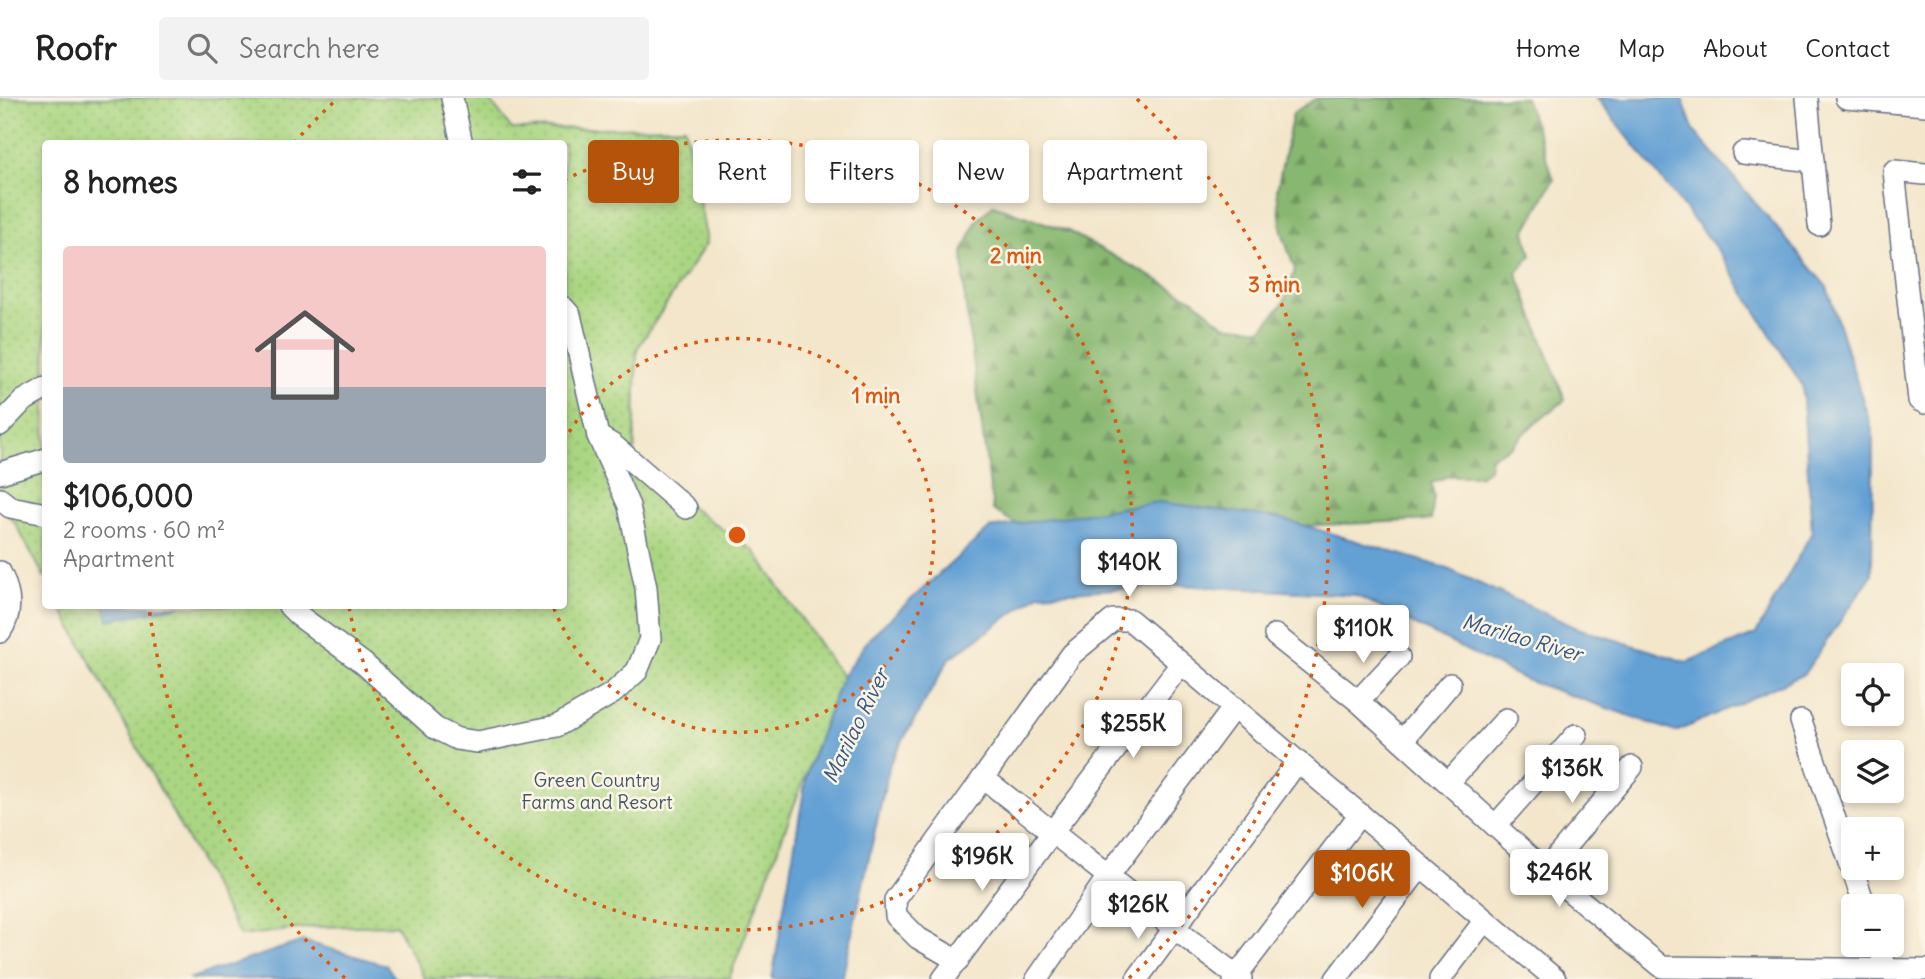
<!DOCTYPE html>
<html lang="en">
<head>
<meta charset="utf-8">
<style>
	:root { --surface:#fff; --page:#f2f2f2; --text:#222; --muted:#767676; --line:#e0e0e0; --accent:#b45309 }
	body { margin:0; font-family:Delius,sans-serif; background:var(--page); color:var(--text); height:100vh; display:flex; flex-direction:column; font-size:26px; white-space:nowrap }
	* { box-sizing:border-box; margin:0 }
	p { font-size:23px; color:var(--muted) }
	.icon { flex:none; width:38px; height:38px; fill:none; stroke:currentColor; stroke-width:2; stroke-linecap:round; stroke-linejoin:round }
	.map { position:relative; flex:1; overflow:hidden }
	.panel { position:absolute; left:42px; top:42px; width:525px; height:469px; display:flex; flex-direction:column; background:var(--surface); border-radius:7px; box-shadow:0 4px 10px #0003 }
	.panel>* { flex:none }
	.guide { position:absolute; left:588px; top:42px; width:665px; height:63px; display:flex; gap:14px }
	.tools { position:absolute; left:1841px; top:565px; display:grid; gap:14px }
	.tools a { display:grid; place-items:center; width:63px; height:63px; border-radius:7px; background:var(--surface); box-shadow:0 4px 10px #0003; font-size:35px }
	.price { position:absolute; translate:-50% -60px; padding:0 16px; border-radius:7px; background:#fff; color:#222; font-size:23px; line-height:46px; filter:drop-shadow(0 2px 4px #0008) }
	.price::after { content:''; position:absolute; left:50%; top:42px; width:21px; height:16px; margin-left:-10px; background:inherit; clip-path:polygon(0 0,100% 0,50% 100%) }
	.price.current { background:var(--accent); color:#fff }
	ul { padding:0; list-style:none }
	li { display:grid; align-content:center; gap:14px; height:371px; padding:0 21px }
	li span { display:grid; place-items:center; height:217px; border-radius:7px; color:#555 }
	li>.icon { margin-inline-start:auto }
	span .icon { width:126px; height:126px; fill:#fffc; stroke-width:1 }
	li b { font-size:30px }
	h2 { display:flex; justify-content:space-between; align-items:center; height:84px; padding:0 21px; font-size:30px }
	.tag { padding:0 24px; border-radius:7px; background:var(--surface); box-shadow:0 4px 10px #0003; font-size:24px; line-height:63px }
	.tag.current { background:var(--accent); color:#fff }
	header { display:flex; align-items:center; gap:42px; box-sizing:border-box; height:98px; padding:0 35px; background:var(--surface); border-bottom:2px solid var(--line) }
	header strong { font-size:33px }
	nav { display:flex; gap:38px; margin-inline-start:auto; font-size:24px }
	.search { width:490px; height:63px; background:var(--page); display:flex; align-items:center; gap:18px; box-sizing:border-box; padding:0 24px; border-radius:7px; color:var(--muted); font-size:26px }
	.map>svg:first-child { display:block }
	.grass { fill:url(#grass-dots); stroke:#628270; stroke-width:2 }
	.forest { fill:url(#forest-firs); stroke:#517367; stroke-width:2 }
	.water { fill:#63a0d4; stroke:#3f6899; stroke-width:2 }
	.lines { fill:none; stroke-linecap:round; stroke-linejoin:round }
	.minor-casing { stroke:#676f84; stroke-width:24 }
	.minor { stroke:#fff; stroke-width:21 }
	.ring { fill:none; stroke:#de5710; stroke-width:3.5; stroke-dasharray:3.5 7 }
	.labels { text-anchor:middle; stroke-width:5; stroke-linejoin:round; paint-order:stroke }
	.park-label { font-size:19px; fill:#3f5967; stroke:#fcf5e5 }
	.water-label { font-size:21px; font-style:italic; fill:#345787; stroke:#fcf5e5 }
	.centre { fill:#de5710; stroke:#fcf5e5; stroke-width:3.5 }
	.ring-label { font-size:21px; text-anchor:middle; font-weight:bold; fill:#de5710; stroke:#fcf5e5; stroke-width:5; stroke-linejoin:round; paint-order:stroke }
</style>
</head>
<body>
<header>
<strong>Roofr</strong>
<div class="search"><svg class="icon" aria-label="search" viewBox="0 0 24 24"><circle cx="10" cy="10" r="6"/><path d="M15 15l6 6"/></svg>Search here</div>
<nav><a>Home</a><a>Map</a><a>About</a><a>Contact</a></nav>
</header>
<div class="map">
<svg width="1925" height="881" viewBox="0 0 1925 881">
	<defs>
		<pattern id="grass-dots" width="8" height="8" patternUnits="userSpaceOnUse" patternTransform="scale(1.75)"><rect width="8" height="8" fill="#aad682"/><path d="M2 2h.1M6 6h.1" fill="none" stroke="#92b873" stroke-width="1.8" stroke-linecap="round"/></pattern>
		<pattern id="forest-firs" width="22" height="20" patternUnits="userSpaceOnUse" patternTransform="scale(1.75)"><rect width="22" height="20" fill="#87b770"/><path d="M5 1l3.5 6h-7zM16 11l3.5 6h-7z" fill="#6e955f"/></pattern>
	</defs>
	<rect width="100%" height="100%" fill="#fcf5e5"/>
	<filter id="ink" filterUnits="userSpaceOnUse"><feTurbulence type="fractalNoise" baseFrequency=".0143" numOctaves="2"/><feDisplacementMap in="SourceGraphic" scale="14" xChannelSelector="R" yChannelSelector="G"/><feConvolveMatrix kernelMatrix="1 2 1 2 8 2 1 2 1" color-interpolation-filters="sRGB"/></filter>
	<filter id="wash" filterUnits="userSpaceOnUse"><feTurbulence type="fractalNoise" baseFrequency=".00686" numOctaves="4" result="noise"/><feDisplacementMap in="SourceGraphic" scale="28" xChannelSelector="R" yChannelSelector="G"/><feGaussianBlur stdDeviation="1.57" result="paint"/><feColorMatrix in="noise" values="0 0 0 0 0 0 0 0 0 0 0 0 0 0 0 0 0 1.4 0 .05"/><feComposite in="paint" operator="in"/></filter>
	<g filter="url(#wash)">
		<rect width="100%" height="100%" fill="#f3e6cb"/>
		<path class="grass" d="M 0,0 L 488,0 L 512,31 L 685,29 L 707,144 L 637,251 L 634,370 L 754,453 L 842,579 L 729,881 L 425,881 L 396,827 L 313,829 L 240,838 L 60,508 L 564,508 L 564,46 L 46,46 L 45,480 L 15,425 L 0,408 Z"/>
		<path class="forest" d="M 1317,0 L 1525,0 L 1554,81 L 1525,134 L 1531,157 L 1517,175 L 1565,302 L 1526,333 L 1512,348 L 1491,359 L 1489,371 L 1478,378 L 1448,378 L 1431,385 L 1434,398 L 1431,422 L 1254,430 L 1035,437 L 993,412 L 965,202 L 963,154 L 976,124 L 993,107 L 1068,133 L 1194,202 L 1224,227 L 1262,231 L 1284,204 L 1295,172 L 1282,134 L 1277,92 L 1293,15 Z"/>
		<g class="water">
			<path d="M 1597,0 L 1682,0 L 1694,33 L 1827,189 L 1873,335 L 1872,477 L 1804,576 L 1676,634 L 1526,582 L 1355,497 L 1178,487 L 1039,496 L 949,561 L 890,665 L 842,881 L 772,881 L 807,674 L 842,579 L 871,538 L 990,430 L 1159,404 L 1279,420 L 1443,469 L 1577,530 L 1687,564 L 1756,536 L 1812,434 L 1802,287 L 1719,154 Z"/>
			<path d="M 105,508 L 181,508 L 108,522 Z"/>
			<path d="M 303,843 L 386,867 L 396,881 L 188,881 Z"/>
		</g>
	</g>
	<g filter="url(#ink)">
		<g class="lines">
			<defs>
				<g id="minor">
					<path d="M 452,0 L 462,46"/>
					<path d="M 1807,0 L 1819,127"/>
					<path d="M 1846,0 L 1925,7"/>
					<path d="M 1743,55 L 1813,63"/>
					<path d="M 1925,76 L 1894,73 L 1919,302 L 1925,305"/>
					<path d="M 0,327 L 23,303 L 46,290"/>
					<path d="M 598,338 L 613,347 L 686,410"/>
					<path d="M 0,375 L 46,361"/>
					<path d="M 0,401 L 10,409 L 46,416"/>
					<path d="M 0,474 C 10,494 13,515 0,534"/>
					<path d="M 289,508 L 298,517 L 364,566 L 435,630 L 457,641 L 478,644 L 557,628 L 613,595 L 637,573 L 650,541 L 646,490 L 629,408 L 598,338 L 570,217 L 564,210"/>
					<path d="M 1275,537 L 1358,603 L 1545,773 L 1662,869 L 1925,872"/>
					<path d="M 1358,603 L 1399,559"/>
					<path d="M 1801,623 L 1865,808"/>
					<path d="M 1402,643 L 1450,586"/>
					<path d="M 1449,684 L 1506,621"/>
					<path d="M 1496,727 L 1576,637"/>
					<path d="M 1545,773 L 1632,669"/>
					<path d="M 1878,847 L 1887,872"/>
					<path d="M 958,863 L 918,840 L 896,818 L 895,802 L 983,680"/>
					<path d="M 943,881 L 1053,733 L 1181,566"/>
					<path d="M 1037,881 L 1107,780 L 1234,609"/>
					<path d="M 1137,881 L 1298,663"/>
					<path d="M 1234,881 L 1360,716"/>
					<path d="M 1241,881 C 1153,816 1069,746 983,680 L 1072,556 L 1113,522 L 1130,522 L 1555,881"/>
					<path d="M 1336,881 L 1421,768"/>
					<path d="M 1440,881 L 1485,822"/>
				</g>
			</defs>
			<use href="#minor" class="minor-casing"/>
			<use href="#minor" class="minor"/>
		</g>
	</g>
	<g class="ring">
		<path d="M564 343A197 197 0 1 1 553 508"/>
		<path d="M564 82A395 395 0 1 1 349 509"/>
		<path d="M345 880A592 592 0 0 1 149 509M294 45A592 592 0 0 1 337 1M1137 1A592 592 0 0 1 1129 880"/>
	</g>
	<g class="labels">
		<g class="park-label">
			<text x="597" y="689">Green Country<tspan x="597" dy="22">Farms and Resort</tspan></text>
		</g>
		<g class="water-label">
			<text transform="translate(1522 540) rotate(16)" y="7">Marilao River</text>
			<text transform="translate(856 628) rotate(-64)" y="7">Marilao River</text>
		</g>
	</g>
	<circle cx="737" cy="437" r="10" class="centre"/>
	<g class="ring-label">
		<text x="1016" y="165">2 min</text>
		<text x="1274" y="194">3 min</text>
		<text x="876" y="305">1 min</text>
	</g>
</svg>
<div class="tools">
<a><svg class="icon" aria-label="locate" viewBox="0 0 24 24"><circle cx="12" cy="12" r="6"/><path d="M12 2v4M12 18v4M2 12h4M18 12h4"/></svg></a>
<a><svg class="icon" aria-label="layers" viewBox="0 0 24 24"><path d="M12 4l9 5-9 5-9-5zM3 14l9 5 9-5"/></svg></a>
<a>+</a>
<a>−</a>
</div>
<b class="price" style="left:1129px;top:501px">$140K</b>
<b class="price" style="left:1363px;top:567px">$110K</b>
<b class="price" style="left:1133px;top:662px">$255K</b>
<b class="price" style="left:1572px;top:707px">$136K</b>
<b class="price" style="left:982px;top:795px">$196K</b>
<b class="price" style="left:1559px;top:811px">$246K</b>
<b class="price current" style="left:1362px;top:812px">$106K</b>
<b class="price" style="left:1138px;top:843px">$126K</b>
<div class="guide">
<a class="tag current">Buy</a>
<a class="tag">Rent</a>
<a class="tag">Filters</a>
<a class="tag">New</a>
<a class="tag">Apartment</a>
</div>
<section class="panel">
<h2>8 homes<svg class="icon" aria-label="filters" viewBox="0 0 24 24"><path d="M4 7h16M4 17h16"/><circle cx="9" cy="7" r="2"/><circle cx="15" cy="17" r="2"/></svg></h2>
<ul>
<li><span style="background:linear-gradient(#f6c9c9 65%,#9aa5b1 0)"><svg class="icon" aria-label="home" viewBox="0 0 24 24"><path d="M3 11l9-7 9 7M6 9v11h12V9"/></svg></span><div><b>$106,000</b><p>2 rooms · 60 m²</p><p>Apartment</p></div></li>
</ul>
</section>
</div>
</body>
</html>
